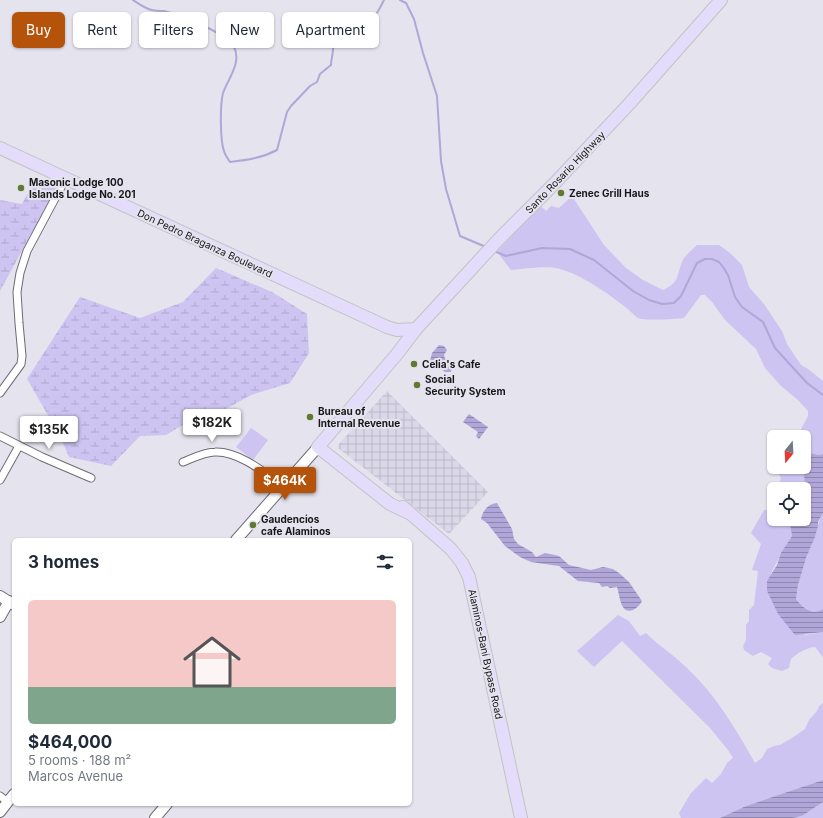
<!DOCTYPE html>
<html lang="en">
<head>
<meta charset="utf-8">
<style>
	:root { --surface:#fff; --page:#f2f2f3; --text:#1f2937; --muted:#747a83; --accent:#b45309 }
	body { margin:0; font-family:Inter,sans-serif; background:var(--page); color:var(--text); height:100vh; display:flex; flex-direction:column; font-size:15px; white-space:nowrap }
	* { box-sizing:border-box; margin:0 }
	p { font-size:13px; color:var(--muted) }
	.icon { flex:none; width:22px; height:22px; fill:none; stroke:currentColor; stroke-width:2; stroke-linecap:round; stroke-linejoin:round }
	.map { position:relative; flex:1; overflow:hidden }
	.sheet { position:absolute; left:12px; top:538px; width:400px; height:268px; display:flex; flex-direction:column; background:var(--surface); border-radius:6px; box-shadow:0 1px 3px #0004 }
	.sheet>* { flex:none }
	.guide { position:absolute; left:12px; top:12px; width:400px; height:36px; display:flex; gap:8px }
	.needle { width:26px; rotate:198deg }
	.controls { position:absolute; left:767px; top:430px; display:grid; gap:8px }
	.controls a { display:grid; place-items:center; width:44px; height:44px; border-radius:6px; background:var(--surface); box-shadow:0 1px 3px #0004; font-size:20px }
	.price { position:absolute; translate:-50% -34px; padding:0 9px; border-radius:4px; background:#fff; color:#222; font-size:13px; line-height:26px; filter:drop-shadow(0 1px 2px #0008) }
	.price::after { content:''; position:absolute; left:50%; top:24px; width:12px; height:9px; margin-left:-6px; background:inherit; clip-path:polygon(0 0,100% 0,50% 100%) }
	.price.selected { background:var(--accent); color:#fff }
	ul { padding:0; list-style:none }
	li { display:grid; align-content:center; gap:8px; height:212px; padding:0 16px }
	li span { display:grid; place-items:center; height:124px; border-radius:6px; color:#555 }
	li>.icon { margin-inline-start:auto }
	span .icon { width:72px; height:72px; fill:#fffc; stroke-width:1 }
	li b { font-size:17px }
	h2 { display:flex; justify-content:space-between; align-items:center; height:48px; padding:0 16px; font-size:17px }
	.chip { padding:0 14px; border-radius:6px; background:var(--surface); box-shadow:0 1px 3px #0004; font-size:14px; line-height:36px }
	.chip.selected { background:var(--accent); color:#fff }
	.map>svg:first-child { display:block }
	.industrial { fill:url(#industrial-grid) }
	.grass { fill:#cdc4f2 }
	.wetland { fill:url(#wetland-marsh) }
	.water { fill:url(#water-rules) }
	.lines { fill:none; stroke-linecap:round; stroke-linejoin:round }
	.stream { stroke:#b0a6d8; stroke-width:2 }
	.street-casing { stroke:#6d6c74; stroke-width:9 }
	.secondary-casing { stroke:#6d6c74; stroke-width:12 }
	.primary-casing { stroke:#c3c2c3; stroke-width:14 }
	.street { stroke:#fff; stroke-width:7 }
	.secondary { stroke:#fff; stroke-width:10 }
	.primary { stroke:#e3ddfb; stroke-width:12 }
	.poi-dot { fill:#5f7b30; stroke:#e5e3ed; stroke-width:1.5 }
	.labels { text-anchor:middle; stroke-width:4; stroke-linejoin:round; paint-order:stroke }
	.street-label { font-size:10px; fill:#171619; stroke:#e5e3ed }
	.poi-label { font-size:10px; font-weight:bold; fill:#171619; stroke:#e5e3ed; text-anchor:start }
</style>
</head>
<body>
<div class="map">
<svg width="823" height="818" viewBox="0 0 823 818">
	<defs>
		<pattern id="industrial-grid" width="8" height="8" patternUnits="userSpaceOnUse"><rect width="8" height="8" fill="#dad7e8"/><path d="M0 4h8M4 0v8" fill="none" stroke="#bab8c6"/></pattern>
		<pattern id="wetland-marsh" width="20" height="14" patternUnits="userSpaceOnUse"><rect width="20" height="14" fill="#cdc4f2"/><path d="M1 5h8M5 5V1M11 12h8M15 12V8" fill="none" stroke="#afa8cf"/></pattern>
		<pattern id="water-rules" width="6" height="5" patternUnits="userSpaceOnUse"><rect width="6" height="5" fill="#b0a6d8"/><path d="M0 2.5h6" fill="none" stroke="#8e86ae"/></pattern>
	</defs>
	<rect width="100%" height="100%" fill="#e5e3ed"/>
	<path class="industrial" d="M 387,391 L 488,492 L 449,534 L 338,448 L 339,444 Z"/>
	<g class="grass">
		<path d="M 572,196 L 604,245 L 626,268 L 643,280 L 663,290 C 680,282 676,277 682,262 C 685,255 692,250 697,245 L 719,245 L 730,253 L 742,265 L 749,287 L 764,304 L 782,331 L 787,344 L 801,365 L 808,369 L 823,381 L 823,454 L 819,455 L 810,453 L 805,485 L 805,497 L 804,500 L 804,489 L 777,489 L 781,478 L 776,470 L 778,467 L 804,467 L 804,437 L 797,437 L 808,416 L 808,411 L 798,400 L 781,386 L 765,368 L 756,349 L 725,320 L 712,302 L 705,295 L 701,295 L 684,318 C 677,319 645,321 638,318 C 633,315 629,309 624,306 C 607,293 582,275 560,269 C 550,265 523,269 511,270 L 497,252 L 540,205 L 546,211 L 551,206 L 559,208 Z"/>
		<path d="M 251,428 L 268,440 L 253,460 L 236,447 Z"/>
		<path d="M 774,496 L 774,519 L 792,519 L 790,525 L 792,536 C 786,547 779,558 773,569 C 770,575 769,584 767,591 L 773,602 L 805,635 L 823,632 L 823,657 L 815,647 C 805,648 798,653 791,659 L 789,668 L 782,671 L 772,668 L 768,664 L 772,658 L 761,652 L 753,656 L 744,650 L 743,646 L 746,640 L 746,625 L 749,621 L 749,610 L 754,605 L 758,571 L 752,570 L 761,544 L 751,533 L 764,510 L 768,510 Z"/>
		<path d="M 823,513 L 823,609 C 812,616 803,608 796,599 C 798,584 801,570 807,556 C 809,550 813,543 815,536 C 818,527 818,522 823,513 Z"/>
		<path d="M 618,615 L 629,621 L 640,636 L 646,633 C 660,647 677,657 690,671 C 717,697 737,731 755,763 L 762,758 L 767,749 L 774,746 L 780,745 L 792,738 L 805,729 L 809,720 L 817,711 L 819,706 L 823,703 L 823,780 L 746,806 L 720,818 L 681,818 L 679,813 L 691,793 L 706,778 L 712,783 L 721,774 L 727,763 L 733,758 L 728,750 L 710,728 L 622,641 L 594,667 L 577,651 Z"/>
		<path d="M 823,802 L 823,818 L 793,818 L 802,816 Z"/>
	</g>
	<g class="wetland">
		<path d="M 35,180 L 60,190 L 29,238 L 0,291 L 0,200 L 22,204 Z"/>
		<path d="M 216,268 L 272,292 L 307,314 L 309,353 L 290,383 L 251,395 L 224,410 L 186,423 L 166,435 L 140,436 L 111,466 L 69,457 L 60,436 L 27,379 L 80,297 L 140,318 L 183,302 Z"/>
	</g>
	<g class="water">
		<path d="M 439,345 L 444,346 L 447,350 L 444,355 C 445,363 454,363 451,372 L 445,372 L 430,361 L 432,353 Z"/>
		<path d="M 469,414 L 488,427 L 479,439 L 476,436 L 478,432 L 463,422 Z"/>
		<path d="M 810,453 L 819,455 L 823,454 L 823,513 L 818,522 L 818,526 L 815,537 L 806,558 L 798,585 L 796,599 C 803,608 812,616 823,609 L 823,632 L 795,635 L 778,614 L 767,591 L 767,581 L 777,565 L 781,553 L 792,536 L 790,525 L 791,519 L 804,519 C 804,511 804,504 805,497 C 807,481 799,467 810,453 Z"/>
		<path d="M 497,503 L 512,529 L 514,539 L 518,544 L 532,552 L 536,557 L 545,553 L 550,554 L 559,556 L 569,565 L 591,570 L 603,567 L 613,569 L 619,573 L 629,582 L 642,601 C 640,605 637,608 633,610 C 620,615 620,595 617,587 L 610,588 L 607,586 L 602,587 L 599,583 L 578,581 L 559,566 L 531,562 L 520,557 L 505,546 L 487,523 L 481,519 C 483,510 488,504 497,503 Z"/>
		<path d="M 823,780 L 823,802 L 802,816 L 793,818 L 720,818 L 746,806 Z"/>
	</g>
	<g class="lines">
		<g class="stream">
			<path d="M 133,0 C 139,4 146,9 152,10 C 156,11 160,11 164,11 C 180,15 227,33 234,47 C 242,62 228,79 223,93 C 220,105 220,140 224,151 C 225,155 228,159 230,162 C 247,160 262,158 277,150 L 287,112 L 291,106 L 310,86 L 317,82 L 320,74 L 331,65 C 331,59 333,55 333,49 C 337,29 343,23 364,26 C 375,18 378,12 384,0"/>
			<path d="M 400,0 L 406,3 L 414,19 L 423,53 L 437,96 L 441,161 L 446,189 L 460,236 L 486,247"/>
			<path d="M 494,251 L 506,256 L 542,248 L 570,249 L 594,260 L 633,291 L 649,300 L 662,304 L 674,303 L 681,296 L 697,263 L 705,259 L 712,259 L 719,262 L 723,267 L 728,275 L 735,297 L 742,307 L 763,322 L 775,348 L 807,383 L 823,395"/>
		</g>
		<defs>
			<g id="street">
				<path d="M 0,393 L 21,364 L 22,356 L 19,323 L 17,292 L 20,273 L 27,251 L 66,178"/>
				<path d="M 0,436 L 42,457 L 91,478"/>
				<path d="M 183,462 C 193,458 205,452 215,452 C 239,451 265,473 283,486"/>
				<path d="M 0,480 L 19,446"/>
				<path d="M 0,796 L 8,802"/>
			</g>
			<g id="secondary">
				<path d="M 236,540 L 318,447"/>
				<path d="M 0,596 L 14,605"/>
				<path d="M 0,617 L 9,601"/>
				<path d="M 0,812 L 14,794"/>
				<path d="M 155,818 L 167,804"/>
			</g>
			<g id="primary">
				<path d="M 0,148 L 387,327 L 397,330 L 416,329"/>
				<path d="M 403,507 L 451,549 L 462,563 L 469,577 L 521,818"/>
				<path d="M 409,513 L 390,504 L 318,447 L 397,354 L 416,329 L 499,239 L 553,185 L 630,103 L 721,0"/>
			</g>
		</defs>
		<use href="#street" class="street-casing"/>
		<use href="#secondary" class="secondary-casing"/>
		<use href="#primary" class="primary-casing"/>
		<use href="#street" class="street"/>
		<use href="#secondary" class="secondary"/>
		<use href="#primary" class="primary"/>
	</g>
	<g class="poi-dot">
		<circle cx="21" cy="188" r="4"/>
		<circle cx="561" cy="193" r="4"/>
		<circle cx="414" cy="364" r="4"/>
		<circle cx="417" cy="385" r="4"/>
		<circle cx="310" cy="417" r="4"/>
		<circle cx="253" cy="525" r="4"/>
	</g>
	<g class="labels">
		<g class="street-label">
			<text transform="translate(565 172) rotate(-46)" y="4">Santo Rosario Highway</text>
			<text transform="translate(205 243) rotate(25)" y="4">Don Pedro Braganza Boulevard</text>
			<text transform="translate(486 654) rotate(78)" y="4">Alaminos-Bani Bypass Road</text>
		</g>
		<g class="poi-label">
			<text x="29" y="186">Masonic Lodge 100<tspan x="29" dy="12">Islands Lodge No. 201</tspan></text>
			<text x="569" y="197">Zenec Grill Haus</text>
			<text x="422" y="368">Celia's Cafe</text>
			<text x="425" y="383">Social<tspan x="425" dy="12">Security System</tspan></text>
			<text x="318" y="415">Bureau of<tspan x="318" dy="12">Internal Revenue</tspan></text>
			<text x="261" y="523">Gaudencios<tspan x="261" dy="12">cafe Alaminos</tspan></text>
		</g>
	</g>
</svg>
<div class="controls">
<a><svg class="needle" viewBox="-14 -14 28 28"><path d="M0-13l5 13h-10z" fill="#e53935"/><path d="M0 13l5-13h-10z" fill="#747a83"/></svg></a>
<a><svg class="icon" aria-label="locate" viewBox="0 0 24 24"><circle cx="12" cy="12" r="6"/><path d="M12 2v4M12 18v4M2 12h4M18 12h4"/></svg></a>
</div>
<b class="price" style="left:212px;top:443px">$182K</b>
<b class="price" style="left:49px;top:450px">$135K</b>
<b class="price selected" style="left:285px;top:501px">$464K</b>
<div class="guide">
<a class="chip selected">Buy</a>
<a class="chip">Rent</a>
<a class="chip">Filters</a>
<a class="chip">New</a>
<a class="chip">Apartment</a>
</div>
<section class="sheet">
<h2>3 homes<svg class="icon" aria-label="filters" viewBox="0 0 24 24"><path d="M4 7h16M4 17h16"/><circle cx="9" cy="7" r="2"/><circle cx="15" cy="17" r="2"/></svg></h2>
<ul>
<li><span style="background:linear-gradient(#f6c9c9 70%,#7fa58c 0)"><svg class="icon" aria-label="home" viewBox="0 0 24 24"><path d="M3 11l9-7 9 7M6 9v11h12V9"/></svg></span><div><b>$464,000</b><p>5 rooms · 188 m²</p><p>Marcos Avenue</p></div></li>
</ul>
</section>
</div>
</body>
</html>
